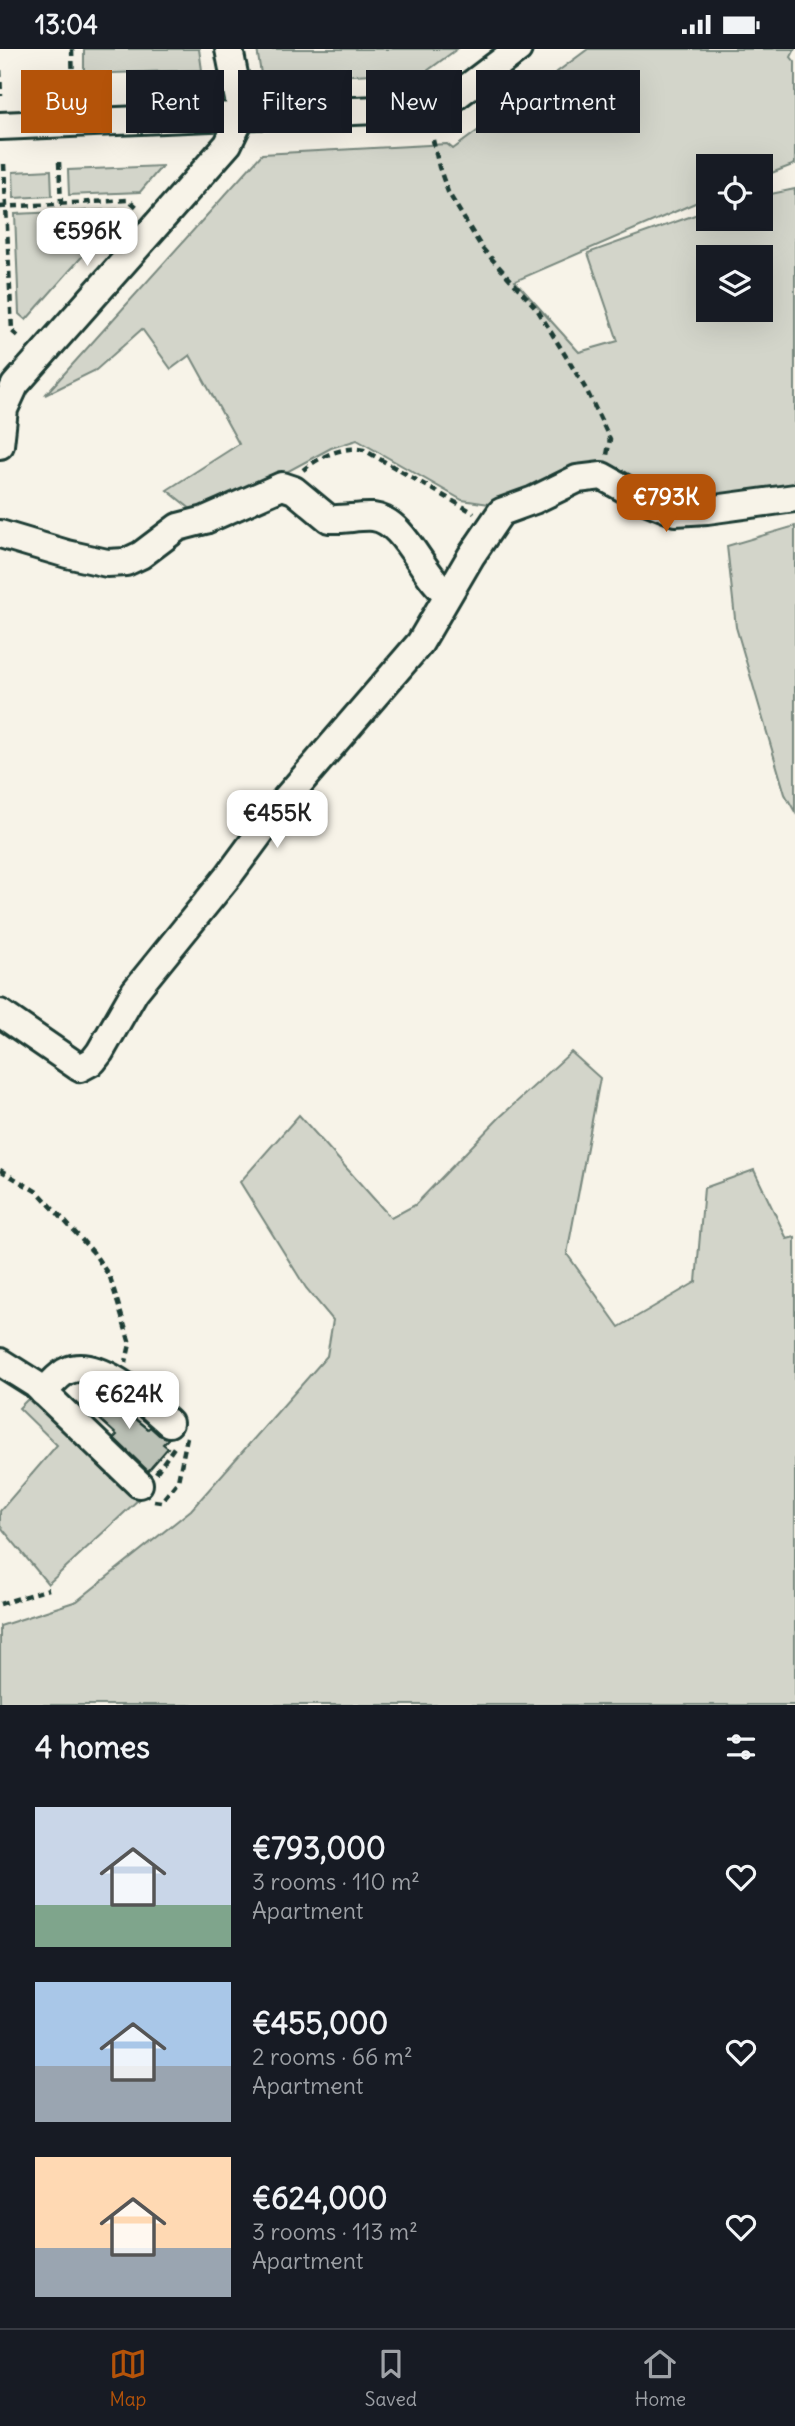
<!DOCTYPE html>
<html lang="en">
<head>
<meta charset="utf-8">
<style>
	:root { --surface:#171b24; --page:#20242c; --text:#f1f3f6; --muted:#9ea1a6; --line:#363941; --accent:#b45309 }
	body { margin:0; font-family:Delius,sans-serif; background:var(--page); color:var(--text); height:100vh; display:flex; flex-direction:column; font-size:26px; white-space:nowrap }
	* { box-sizing:border-box; margin:0 }
	p { font-size:23px; color:var(--muted) }
	.icon { flex:none; width:38px; height:38px; fill:none; stroke:currentColor; stroke-width:2; stroke-linecap:round; stroke-linejoin:round }
	.map { position:relative; height:1656px; overflow:hidden }
	.drawer { display:flex; flex-direction:column; background:var(--surface); flex:1 }
	.drawer>* { flex:none }
	.guide { position:absolute; left:21px; top:21px; width:754px; height:63px; display:flex; gap:14px }
	.fabs { position:absolute; left:696px; top:105px; display:grid; gap:14px }
	.fabs a { display:grid; place-items:center; width:77px; height:77px; border-radius:0px; background:var(--surface); box-shadow:0 7px 28px #0002; font-size:35px }
	.price { position:absolute; translate:-50% -60px; padding:0 16px; border-radius:14px; background:#fff; color:#222; font-size:23px; line-height:46px; filter:drop-shadow(0 2px 4px #0008) }
	.price::after { content:''; position:absolute; left:50%; top:42px; width:21px; height:16px; margin-left:-10px; background:inherit; clip-path:polygon(0 0,100% 0,50% 100%) }
	.price.active { background:var(--accent); color:#fff }
	ul { padding:0; list-style:none }
	li { display:flex; align-items:center; gap:21px; height:175px; padding:0 35px }
	li span { display:grid; place-items:center; flex:none; width:196px; height:140px; border-radius:0px; color:#555 }
	li>.icon { margin-inline-start:auto }
	span .icon { width:84px; height:84px; fill:#fffc; stroke-width:1 }
	li b { font-size:30px }
	h2 { display:flex; justify-content:space-between; align-items:center; height:84px; padding:0 35px; font-size:30px }
	.tag { padding:0 24px; border-radius:0px; background:var(--surface); box-shadow:0 7px 28px #0002; font-size:24px; line-height:63px }
	.tag.active { background:var(--accent); color:#fff }
	.status { display:flex; justify-content:space-between; align-items:center; height:49px; padding:0 35px; background:var(--surface); direction:ltr }
	.status svg { height:19px; fill:currentColor }
	.tabs { display:flex; justify-content:space-around; align-items:center; height:98px; border-top:2px solid var(--line); background:var(--surface); font-size:19px; color:var(--muted) }
	.tabs a { display:grid; justify-items:center; gap:4px }
	.tabs .active { color:var(--accent) }
	.map>svg:first-child { display:block }
	.green { fill:#d3d5ca; stroke:#79897f; stroke-width:2; fill-rule:evenodd }
	.building { fill:#bbc1b6; stroke:#1f3d34; stroke-width:2 }
	.lines { fill:none; stroke-linecap:round; stroke-linejoin:round }
	.minor-casing { stroke:#1f3d34; stroke-width:32 }
	.path { stroke:#1f3d34; stroke-width:4.5; stroke-dasharray:7 5; stroke-linecap:butt }
	.minor { stroke:#f7f3e8; stroke-width:26 }
</style>
</head>
<body>
<div class="status"><b>13:04</b><svg viewBox="0 0 49 12"><path d="M0 12V9h3v3zM5 12V6h3v6zM10 12V3h3v9zM15 12V0h3v12zM26 1h20v11H26zM47 4h2v5h-2z"/></svg></div>
<div class="map">
<svg width="795" height="1656" viewBox="0 0 795 1656">
	<rect width="100%" height="100%" fill="#f7f3e8"/>
	<filter id="ink" filterUnits="userSpaceOnUse"><feTurbulence type="fractalNoise" baseFrequency=".0143" numOctaves="2"/><feDisplacementMap in="SourceGraphic" scale="14" xChannelSelector="R" yChannelSelector="G"/><feConvolveMatrix kernelMatrix="1 2 1 2 8 2 1 2 1" color-interpolation-filters="sRGB"/></filter>
	<g filter="url(#ink)">
		<g class="green">
			<path d="M 84,0 L 199,0 L 202,21 L 84,25 Z"/>
			<path d="M 257,0 L 457,0 L 427,22 L 262,31 Z"/>
			<path d="M 588,0 L 795,0 L 791,8 L 795,13 L 795,115 L 761,128 L 761,117 L 709,117 L 709,148 L 515,232 L 579,303 L 618,292 L 588,204 L 709,161 L 709,170 L 761,170 L 761,147 L 795,140 L 795,444 L 690,457 L 604,419 L 564,420 L 496,456 L 462,451 L 357,391 L 331,399 L 240,448 L 197,465 L 167,441 L 239,395 L 190,306 L 171,320 L 142,280 L 96,321 L 45,346 L 262,105 L 447,95 L 453,100 ZM 709,208 L 761,208 L 761,261 L 709,261 Z"/>
			<path d="M 162,117 L 140,143 L 69,146 L 68,121 Z"/>
			<path d="M 51,121 L 52,147 L 14,149 L 13,123 Z"/>
			<path d="M 124,160 L 26,271 L 19,265 L 15,165 Z"/>
			<path d="M 795,477 L 795,763 L 785,745 L 736,578 L 727,497 Z"/>
			<path d="M 571,1003 L 600,1029 L 567,1205 L 619,1278 L 696,1233 L 704,1139 L 754,1121 L 787,1190 L 795,1188 L 795,1656 L 0,1656 L 0,1577 L 77,1552 L 191,1461 L 327,1307 L 333,1271 L 306,1239 L 240,1133 L 299,1066 L 391,1169 L 415,1156 L 500,1068 Z"/>
			<path d="M 28,1350 L 139,1450 L 48,1535 L 0,1477 L 0,1462 L 57,1396 L 19,1359 Z"/>
		</g>
		<path class="building" d="M 100,1341 L 148,1380 L 150,1378 L 159,1386 L 169,1389 L 163,1395 L 168,1399 L 148,1422 L 114,1389 L 117,1386 L 85,1357 Z"/>
		<g class="lines">
			<defs>
				<g id="minor">
					<path d="M 0,77 L 426,59 L 452,50 L 518,0"/>
					<path d="M 0,396 L 4,360 L 15,336 L 228,95 L 242,66 L 229,0"/>
					<path d="M 0,485 L 67,505 L 107,514 L 126,513 L 141,506 L 178,478 L 205,471 L 282,437 L 294,441 L 329,470 C 344,471 359,467 373,468 C 405,471 423,529 448,545"/>
					<path d="M 0,964 L 80,1019 L 93,1012 L 100,1003 L 135,942 L 229,826 L 283,753 L 420,594 L 471,507 L 501,463 L 534,451 L 577,430 L 602,427 L 643,450 L 675,463 L 707,461 L 795,449"/>
					<path d="M 0,1313 L 35,1335 L 139,1435"/>
					<path d="M 43,1343 C 50,1337 59,1325 67,1322 C 99,1307 147,1354 169,1374"/>
				</g>
			</defs>
			<use href="#minor" class="minor-casing"/>
			<g class="path">
				<path d="M 72,0 L 73,39"/>
				<path d="M 0,21 L 1,47"/>
				<path d="M 433,91 L 439,118 L 448,143 L 482,199 L 537,260 L 587,342 L 610,390 L 607,406"/>
				<path d="M 59,113 L 61,155"/>
				<path d="M 4,115 L 12,282 L 21,290"/>
				<path d="M 0,158 L 129,151 L 138,159"/>
				<path d="M 303,421 C 319,408 344,396 364,401 L 474,464"/>
				<path d="M 0,1121 L 39,1144 L 93,1203 L 110,1228 L 130,1295 L 126,1313"/>
				<path d="M 156,1424 L 175,1397"/>
				<path d="M 154,1452 L 161,1453 L 178,1432 L 187,1388"/>
				<path d="M 0,1555 L 49,1540"/>
			</g>
			<use href="#minor" class="minor"/>
		</g>
	</g>
</svg>
<div class="fabs">
<a><svg class="icon" aria-label="locate" viewBox="0 0 24 24"><circle cx="12" cy="12" r="6"/><path d="M12 2v4M12 18v4M2 12h4M18 12h4"/></svg></a>
<a><svg class="icon" aria-label="layers" viewBox="0 0 24 24"><path d="M12 4l9 5-9 5-9-5zM3 14l9 5 9-5"/></svg></a>
</div>
<b class="price" style="left:87px;top:219px">€596K</b>
<b class="price active" style="left:666px;top:485px">€793K</b>
<b class="price" style="left:277px;top:801px">€455K</b>
<b class="price" style="left:129px;top:1382px">€624K</b>
<div class="guide">
<a class="tag active">Buy</a>
<a class="tag">Rent</a>
<a class="tag">Filters</a>
<a class="tag">New</a>
<a class="tag">Apartment</a>
</div>
</div>
<section class="drawer">
<h2>4 homes<svg class="icon" aria-label="filters" viewBox="0 0 24 24"><path d="M4 7h16M4 17h16"/><circle cx="9" cy="7" r="2"/><circle cx="15" cy="17" r="2"/></svg></h2>
<ul>
<li><span style="background:linear-gradient(#c9d6e8 70%,#7fa58c 0)"><svg class="icon" aria-label="home" viewBox="0 0 24 24"><path d="M3 11l9-7 9 7M6 9v11h12V9"/></svg></span><div><b>€793,000</b><p>3 rooms · 110 m²</p><p>Apartment</p></div><svg class="icon" aria-label="heart" viewBox="0 0 24 24"><path d="M12 20l-8-8c-3-5 5-10 8-4 3-6 11-1 8 4z"/></svg></li>
<li><span style="background:linear-gradient(#a9c7e8 60%,#9aa5b1 0)"><svg class="icon" aria-label="home" viewBox="0 0 24 24"><path d="M3 11l9-7 9 7M6 9v11h12V9"/></svg></span><div><b>€455,000</b><p>2 rooms · 66 m²</p><p>Apartment</p></div><svg class="icon" aria-label="heart" viewBox="0 0 24 24"><path d="M12 20l-8-8c-3-5 5-10 8-4 3-6 11-1 8 4z"/></svg></li>
<li><span style="background:linear-gradient(#ffd9b3 65%,#9aa5b1 0)"><svg class="icon" aria-label="home" viewBox="0 0 24 24"><path d="M3 11l9-7 9 7M6 9v11h12V9"/></svg></span><div><b>€624,000</b><p>3 rooms · 113 m²</p><p>Apartment</p></div><svg class="icon" aria-label="heart" viewBox="0 0 24 24"><path d="M12 20l-8-8c-3-5 5-10 8-4 3-6 11-1 8 4z"/></svg></li>
</ul>
</section>
<nav class="tabs">
<a class="active"><svg class="icon" aria-label="map" viewBox="0 0 24 24"><path d="M3 6l6-2 6 2 6-2v14l-6 2-6-2-6 2zM9 4v14M15 6v14"/></svg>Map</a>
<a><svg class="icon" aria-label="saved" viewBox="0 0 24 24"><path d="M7 4h10v16l-5-4-5 4z"/></svg>Saved</a>
<a><svg class="icon" aria-label="home" viewBox="0 0 24 24"><path d="M3 11l9-7 9 7M6 9v11h12V9"/></svg>Home</a>
</nav>
</body>
</html>
